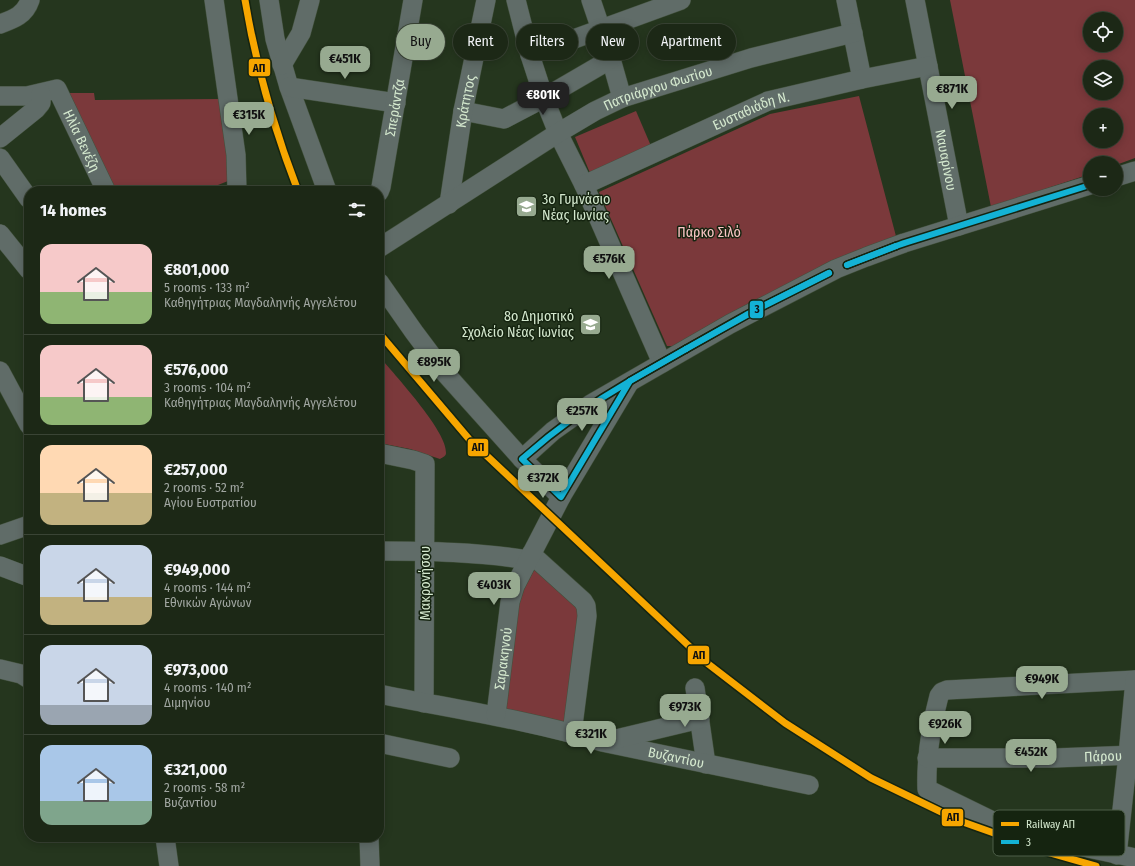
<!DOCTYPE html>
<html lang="en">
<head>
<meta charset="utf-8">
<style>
	:root { --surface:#1c2816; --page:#293423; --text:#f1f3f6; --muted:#a0a6a1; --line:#3a4435; --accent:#97aa90 }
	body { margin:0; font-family:"Fira Sans Condensed",sans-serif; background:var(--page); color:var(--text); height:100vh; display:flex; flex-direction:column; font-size:15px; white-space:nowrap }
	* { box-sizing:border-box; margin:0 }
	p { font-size:13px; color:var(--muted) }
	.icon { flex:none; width:22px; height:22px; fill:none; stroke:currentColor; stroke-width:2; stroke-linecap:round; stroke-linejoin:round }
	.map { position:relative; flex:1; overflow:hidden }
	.side { position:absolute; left:24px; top:186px; width:360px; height:656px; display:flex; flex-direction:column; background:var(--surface); border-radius:16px; box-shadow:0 2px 10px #0003,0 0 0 1px var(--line) }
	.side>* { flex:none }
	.top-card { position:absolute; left:396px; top:24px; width:380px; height:36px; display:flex; gap:8px }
	.controls { position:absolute; left:1083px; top:12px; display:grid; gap:8px }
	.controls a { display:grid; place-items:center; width:40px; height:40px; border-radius:50%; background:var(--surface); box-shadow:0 2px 10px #0003,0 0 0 1px var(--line); font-size:20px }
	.price { position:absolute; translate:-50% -34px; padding:0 9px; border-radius:8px; background:var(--accent); color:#111; font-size:13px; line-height:26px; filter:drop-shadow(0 1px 2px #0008) }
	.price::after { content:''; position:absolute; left:50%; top:24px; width:12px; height:9px; margin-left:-6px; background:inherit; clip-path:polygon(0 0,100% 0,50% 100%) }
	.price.selected { background:#222; color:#fff }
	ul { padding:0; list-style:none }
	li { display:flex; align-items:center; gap:12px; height:100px; padding:0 16px }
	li+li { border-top:1px solid var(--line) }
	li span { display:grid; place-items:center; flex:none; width:112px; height:80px; border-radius:12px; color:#555 }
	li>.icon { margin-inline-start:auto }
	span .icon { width:48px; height:48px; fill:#fffc; stroke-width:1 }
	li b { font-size:17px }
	h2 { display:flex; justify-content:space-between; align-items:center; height:48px; padding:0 16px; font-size:17px }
	.pill { padding:0 14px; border-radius:18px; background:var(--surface); box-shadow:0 2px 10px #0003,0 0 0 1px var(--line); font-size:14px; line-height:36px }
	.pill.selected { background:var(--accent); color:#111 }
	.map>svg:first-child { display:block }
	.green { fill:#7b393b; fill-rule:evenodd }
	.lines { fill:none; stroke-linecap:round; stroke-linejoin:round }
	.minor-casing { stroke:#42513d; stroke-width:20 }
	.minor { stroke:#606c68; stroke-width:19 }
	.bus-1-casing { stroke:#152410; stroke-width:9 }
	.bus-1 { stroke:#13b2d5; stroke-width:6 }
	.rail-1-casing { stroke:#152410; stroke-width:10 }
	.rail-1 { stroke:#f7a600; stroke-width:7 }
	.labels { text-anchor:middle; stroke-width:3; stroke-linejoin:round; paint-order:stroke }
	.street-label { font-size:14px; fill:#d4e8ce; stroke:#152410 }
	.poi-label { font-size:14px; fill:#d4e8ce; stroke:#152410; text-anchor:start }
	.park-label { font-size:14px; fill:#fbc5c5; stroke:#152410 }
	.key { fill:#152410; stroke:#4e5f49; stroke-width:1 }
	.key-label { font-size:11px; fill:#d4e8ce }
	.line-badge { stroke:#152410; stroke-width:1.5 }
	.pale-badge-label { font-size:11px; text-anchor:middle; font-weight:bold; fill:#111 }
</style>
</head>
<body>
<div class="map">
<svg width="1135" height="866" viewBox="0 0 1135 866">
	<rect width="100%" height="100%" fill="#25361e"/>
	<g class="green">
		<path d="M 950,0 L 1135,0 L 1135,158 L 1116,165 L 1116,163 L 1090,163 L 1090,174 L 991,207 ZM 1090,19 L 1116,19 L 1116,45 L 1090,45 ZM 1090,67 L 1116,67 L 1116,93 L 1090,93 ZM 1090,115 L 1116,115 L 1116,141 L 1090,141 Z"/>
		<path d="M 69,93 L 94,93 L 95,100 L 219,99 L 233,179 L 203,191 L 114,191 L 67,95 Z"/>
		<path d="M 859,96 L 897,240 L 851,256 L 733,312 L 673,346 L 667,346 L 599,192 L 770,114 Z"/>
		<path d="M 636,111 L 651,146 L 590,173 L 575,137 Z"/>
		<path d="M 379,356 C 393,373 448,432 446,453 C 446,456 443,457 440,459 L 410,449 L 379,443 Z"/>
		<path d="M 536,566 L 582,607 L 565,725 L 507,713 L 504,704 L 519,599 Z"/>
	</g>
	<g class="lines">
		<defs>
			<g id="minor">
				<path d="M 214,0 L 236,155 L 237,191"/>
				<path d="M 269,0 L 275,39 L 289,87 L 327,191"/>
				<path d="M 516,0 L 530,55 L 544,98 L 558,133 L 584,185 L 662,363"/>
				<path d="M 591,0 L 611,59 L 622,98"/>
				<path d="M 846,0 L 862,79"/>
				<path id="s1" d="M 915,0 L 959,226"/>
				<path d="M 0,24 C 14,19 25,15 30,0"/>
				<path d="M 530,55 L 681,0"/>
				<path d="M 282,65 L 301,33 L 310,0"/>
				<path d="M 289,87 L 396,103"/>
				<path id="s2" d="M 0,96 L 27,96 L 57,89 L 106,191"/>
				<path d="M 463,111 L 504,119 L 544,98 L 611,59"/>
				<path d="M 0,138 L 36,109 L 41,103 L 41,93"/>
				<path d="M 0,158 L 29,199"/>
				<path d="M 1116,177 L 1135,171"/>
				<path id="s3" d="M 584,185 L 768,101 L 862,79 L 928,66"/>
				<path id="s4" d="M 379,192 L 381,187 L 413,0"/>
				<path id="s5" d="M 449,204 L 463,111 L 486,0"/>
				<path d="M 0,234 L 29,270"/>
				<path id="s6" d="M 379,248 L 558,133 L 595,111 L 622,98 L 751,58 L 853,33"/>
				<path d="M 379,282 L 414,332 L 444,372 L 522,459 L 561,497"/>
				<path d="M 0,371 L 29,425"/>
				<path d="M 379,453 L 413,460 L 425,464 L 424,703"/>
				<path d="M 522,459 L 553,431 L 591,404 L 730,324 L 836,269 L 866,257 L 904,243 L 1090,185"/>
				<path d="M 0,535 L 29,525"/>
				<path d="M 379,551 C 429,551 479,552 528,560"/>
				<path d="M 531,554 L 583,601 L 586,606 L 587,616 L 572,733"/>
				<path d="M 0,566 L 29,577"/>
				<path d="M 0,669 L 21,674 L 29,679"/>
				<path d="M 1135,680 L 947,690 L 942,692 L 939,696 C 931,726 926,758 927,789 L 1009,829 L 1051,840 L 1135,858"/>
				<path d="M 695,688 L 706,764"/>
				<path id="s7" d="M 379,694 C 454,709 529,720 602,742 L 809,785"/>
				<path id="s8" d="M 496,715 L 510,602 L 515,586 L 561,497 L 629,383"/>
				<path d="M 608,741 L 700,719"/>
				<path d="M 379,743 L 450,758"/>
				<path id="s9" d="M 927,758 L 1054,758 L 1135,755"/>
				<path d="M 165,837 L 169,866"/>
				<path d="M 369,837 L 370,866"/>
				<path d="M 1117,855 L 1128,755 L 1135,680"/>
			</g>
		</defs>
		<use href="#minor" class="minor-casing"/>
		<use href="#minor" class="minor"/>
		<defs>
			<g id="bus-1">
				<path d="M 1090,185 L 908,242 L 896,246 L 904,243 Z"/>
				<path d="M 847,265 L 896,246"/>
				<path d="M 847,265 L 896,246"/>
				<path d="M 686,349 L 763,306 L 829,273"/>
				<path d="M 686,349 L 746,315 L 829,273"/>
				<path d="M 630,381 L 561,497 L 522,459 C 556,429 590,404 630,381 Z"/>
				<path d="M 630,381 L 686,349"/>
				<path d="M 630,381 L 686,349"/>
			</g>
		</defs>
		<use href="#bus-1" class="bus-1-casing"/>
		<use href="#bus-1" class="bus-1"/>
		<defs>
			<g id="rail-1">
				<path d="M 245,0 C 256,66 274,129 298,191"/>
				<path d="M 379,333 L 469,439 L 707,663 L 785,723 L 871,778 L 960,821 L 1050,853 L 1096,866"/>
			</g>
		</defs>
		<use href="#rail-1" class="rail-1-casing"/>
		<use href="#rail-1" class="rail-1"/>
	</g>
	<defs>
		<symbol id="school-square" viewBox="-11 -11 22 22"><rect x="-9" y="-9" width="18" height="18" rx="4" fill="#97aa90" stroke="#152410"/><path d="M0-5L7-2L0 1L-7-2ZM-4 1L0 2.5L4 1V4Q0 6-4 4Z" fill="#fff"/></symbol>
	</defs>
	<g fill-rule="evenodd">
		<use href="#school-square" x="514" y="194" width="25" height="25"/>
		<use href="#school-square" x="578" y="312" width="25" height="25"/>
	</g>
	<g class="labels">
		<g class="street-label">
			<text dy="5" stroke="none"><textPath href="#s6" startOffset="323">Πατριάρχου Φωτίου</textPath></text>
			<text dy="5" stroke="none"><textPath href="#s5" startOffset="104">Κράτητος</textPath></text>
			<text dy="5" stroke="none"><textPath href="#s4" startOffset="86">Σπεράντζα</textPath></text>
			<text dy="5" stroke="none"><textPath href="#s3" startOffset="183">Ευσταθιάδη Ν.</textPath></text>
			<text dy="5" stroke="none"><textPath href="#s2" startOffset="115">Ηλία Βενέζη</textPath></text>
			<text dy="5" stroke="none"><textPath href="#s1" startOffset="163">Ναυαρίνου</textPath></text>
			<text transform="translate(425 583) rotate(-90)" y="5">Μακρονήσου</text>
			<text dy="5" stroke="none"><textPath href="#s8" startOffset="57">Σαρακηνού</textPath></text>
			<text dy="5" stroke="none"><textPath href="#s9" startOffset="176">Πάρου</textPath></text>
			<text dy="5" stroke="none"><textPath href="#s7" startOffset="304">Βυζαντίου</textPath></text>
		</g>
		<g class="poi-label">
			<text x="542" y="204">3ο Γυμνάσιο<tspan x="542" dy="16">Νέας Ιωνίας</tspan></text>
			<text x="574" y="321" text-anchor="end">8ο Δημοτικό<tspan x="574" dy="16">Σχολείο Νέας Ιωνίας</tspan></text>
		</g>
		<g class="park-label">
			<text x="709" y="237">Πάρκο Σιλό</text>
		</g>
	</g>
	<rect x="993" y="810" width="132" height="46" rx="6" class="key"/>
	<rect x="1001" y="822" width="18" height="4" fill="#f7a600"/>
	<rect x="1001" y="840" width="18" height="4" fill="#13b2d5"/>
	<g class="key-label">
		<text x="1026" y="828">Railway ΑΠ</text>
		<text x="1026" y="846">3</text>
	</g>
	<g class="line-badge">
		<rect x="248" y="58" width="23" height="19" rx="4" fill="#f7a600"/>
		<rect x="749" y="300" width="15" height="19" rx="4" fill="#13b2d5"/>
		<rect x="467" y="438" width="22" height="19" rx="4" fill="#f7a600"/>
		<rect x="687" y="645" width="23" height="20" rx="4" fill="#f7a600"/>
		<rect x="941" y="808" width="23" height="19" rx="4" fill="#f7a600"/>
	</g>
	<g class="pale-badge-label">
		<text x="259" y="72">ΑΠ</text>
		<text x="757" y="313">3</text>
		<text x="478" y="451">ΑΠ</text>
		<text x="699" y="659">ΑΠ</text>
		<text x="953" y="821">ΑΠ</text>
	</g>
</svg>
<div class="controls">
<a><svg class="icon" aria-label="locate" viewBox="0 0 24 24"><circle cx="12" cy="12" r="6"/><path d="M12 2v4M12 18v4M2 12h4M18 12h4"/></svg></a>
<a><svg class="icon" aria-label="layers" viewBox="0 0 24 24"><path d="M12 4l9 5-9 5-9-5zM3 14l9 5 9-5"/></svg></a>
<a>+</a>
<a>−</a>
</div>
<b class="price" style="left:345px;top:80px">€451K</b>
<b class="price" style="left:952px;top:110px">€871K</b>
<b class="price selected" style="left:543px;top:116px">€801K</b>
<b class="price" style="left:249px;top:136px">€315K</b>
<b class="price" style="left:609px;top:280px">€576K</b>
<b class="price" style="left:434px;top:383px">€895K</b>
<b class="price" style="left:582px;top:432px">€257K</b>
<b class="price" style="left:543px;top:499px">€372K</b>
<b class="price" style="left:494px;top:606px">€403K</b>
<b class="price" style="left:1042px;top:700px">€949K</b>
<b class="price" style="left:685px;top:728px">€973K</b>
<b class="price" style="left:945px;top:745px">€926K</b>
<b class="price" style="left:591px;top:755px">€321K</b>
<b class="price" style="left:1031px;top:773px">€452K</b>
<div class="top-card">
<a class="pill selected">Buy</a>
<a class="pill">Rent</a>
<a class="pill">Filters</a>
<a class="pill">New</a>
<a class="pill">Apartment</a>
</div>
<section class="side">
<h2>14 homes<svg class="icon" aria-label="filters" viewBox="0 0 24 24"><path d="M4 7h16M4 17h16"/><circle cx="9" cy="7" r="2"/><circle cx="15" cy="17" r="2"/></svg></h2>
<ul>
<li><span style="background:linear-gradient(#f6c9c9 60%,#8fb573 0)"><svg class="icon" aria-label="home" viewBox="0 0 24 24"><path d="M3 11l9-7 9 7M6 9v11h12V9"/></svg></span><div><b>€801,000</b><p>5 rooms · 133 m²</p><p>Καθηγήτριας Μαγδαληνής Αγγελέτου</p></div></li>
<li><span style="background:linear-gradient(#f6c9c9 65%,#8fb573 0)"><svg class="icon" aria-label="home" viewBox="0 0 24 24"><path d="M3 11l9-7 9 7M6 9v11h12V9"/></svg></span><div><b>€576,000</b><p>3 rooms · 104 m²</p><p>Καθηγήτριας Μαγδαληνής Αγγελέτου</p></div></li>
<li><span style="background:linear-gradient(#ffd9b3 60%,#c2b280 0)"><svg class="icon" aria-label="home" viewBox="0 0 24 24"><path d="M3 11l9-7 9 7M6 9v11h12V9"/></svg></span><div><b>€257,000</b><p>2 rooms · 52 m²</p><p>Αγίου Ευστρατίου</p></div></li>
<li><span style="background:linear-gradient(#c9d6e8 65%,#c2b280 0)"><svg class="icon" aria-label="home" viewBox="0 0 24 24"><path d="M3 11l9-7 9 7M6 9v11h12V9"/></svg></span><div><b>€949,000</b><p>4 rooms · 144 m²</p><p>Εθνικών Αγώνων</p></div></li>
<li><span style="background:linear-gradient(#c9d6e8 75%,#9aa5b1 0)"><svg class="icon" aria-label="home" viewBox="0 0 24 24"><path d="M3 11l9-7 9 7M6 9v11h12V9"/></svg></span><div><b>€973,000</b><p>4 rooms · 140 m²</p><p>Διμηνίου</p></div></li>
<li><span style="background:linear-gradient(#a9c7e8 70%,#7fa58c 0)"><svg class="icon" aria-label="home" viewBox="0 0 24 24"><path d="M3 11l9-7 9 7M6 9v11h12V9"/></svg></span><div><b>€321,000</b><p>2 rooms · 58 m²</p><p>Βυζαντίου</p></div></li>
</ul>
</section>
</div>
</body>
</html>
